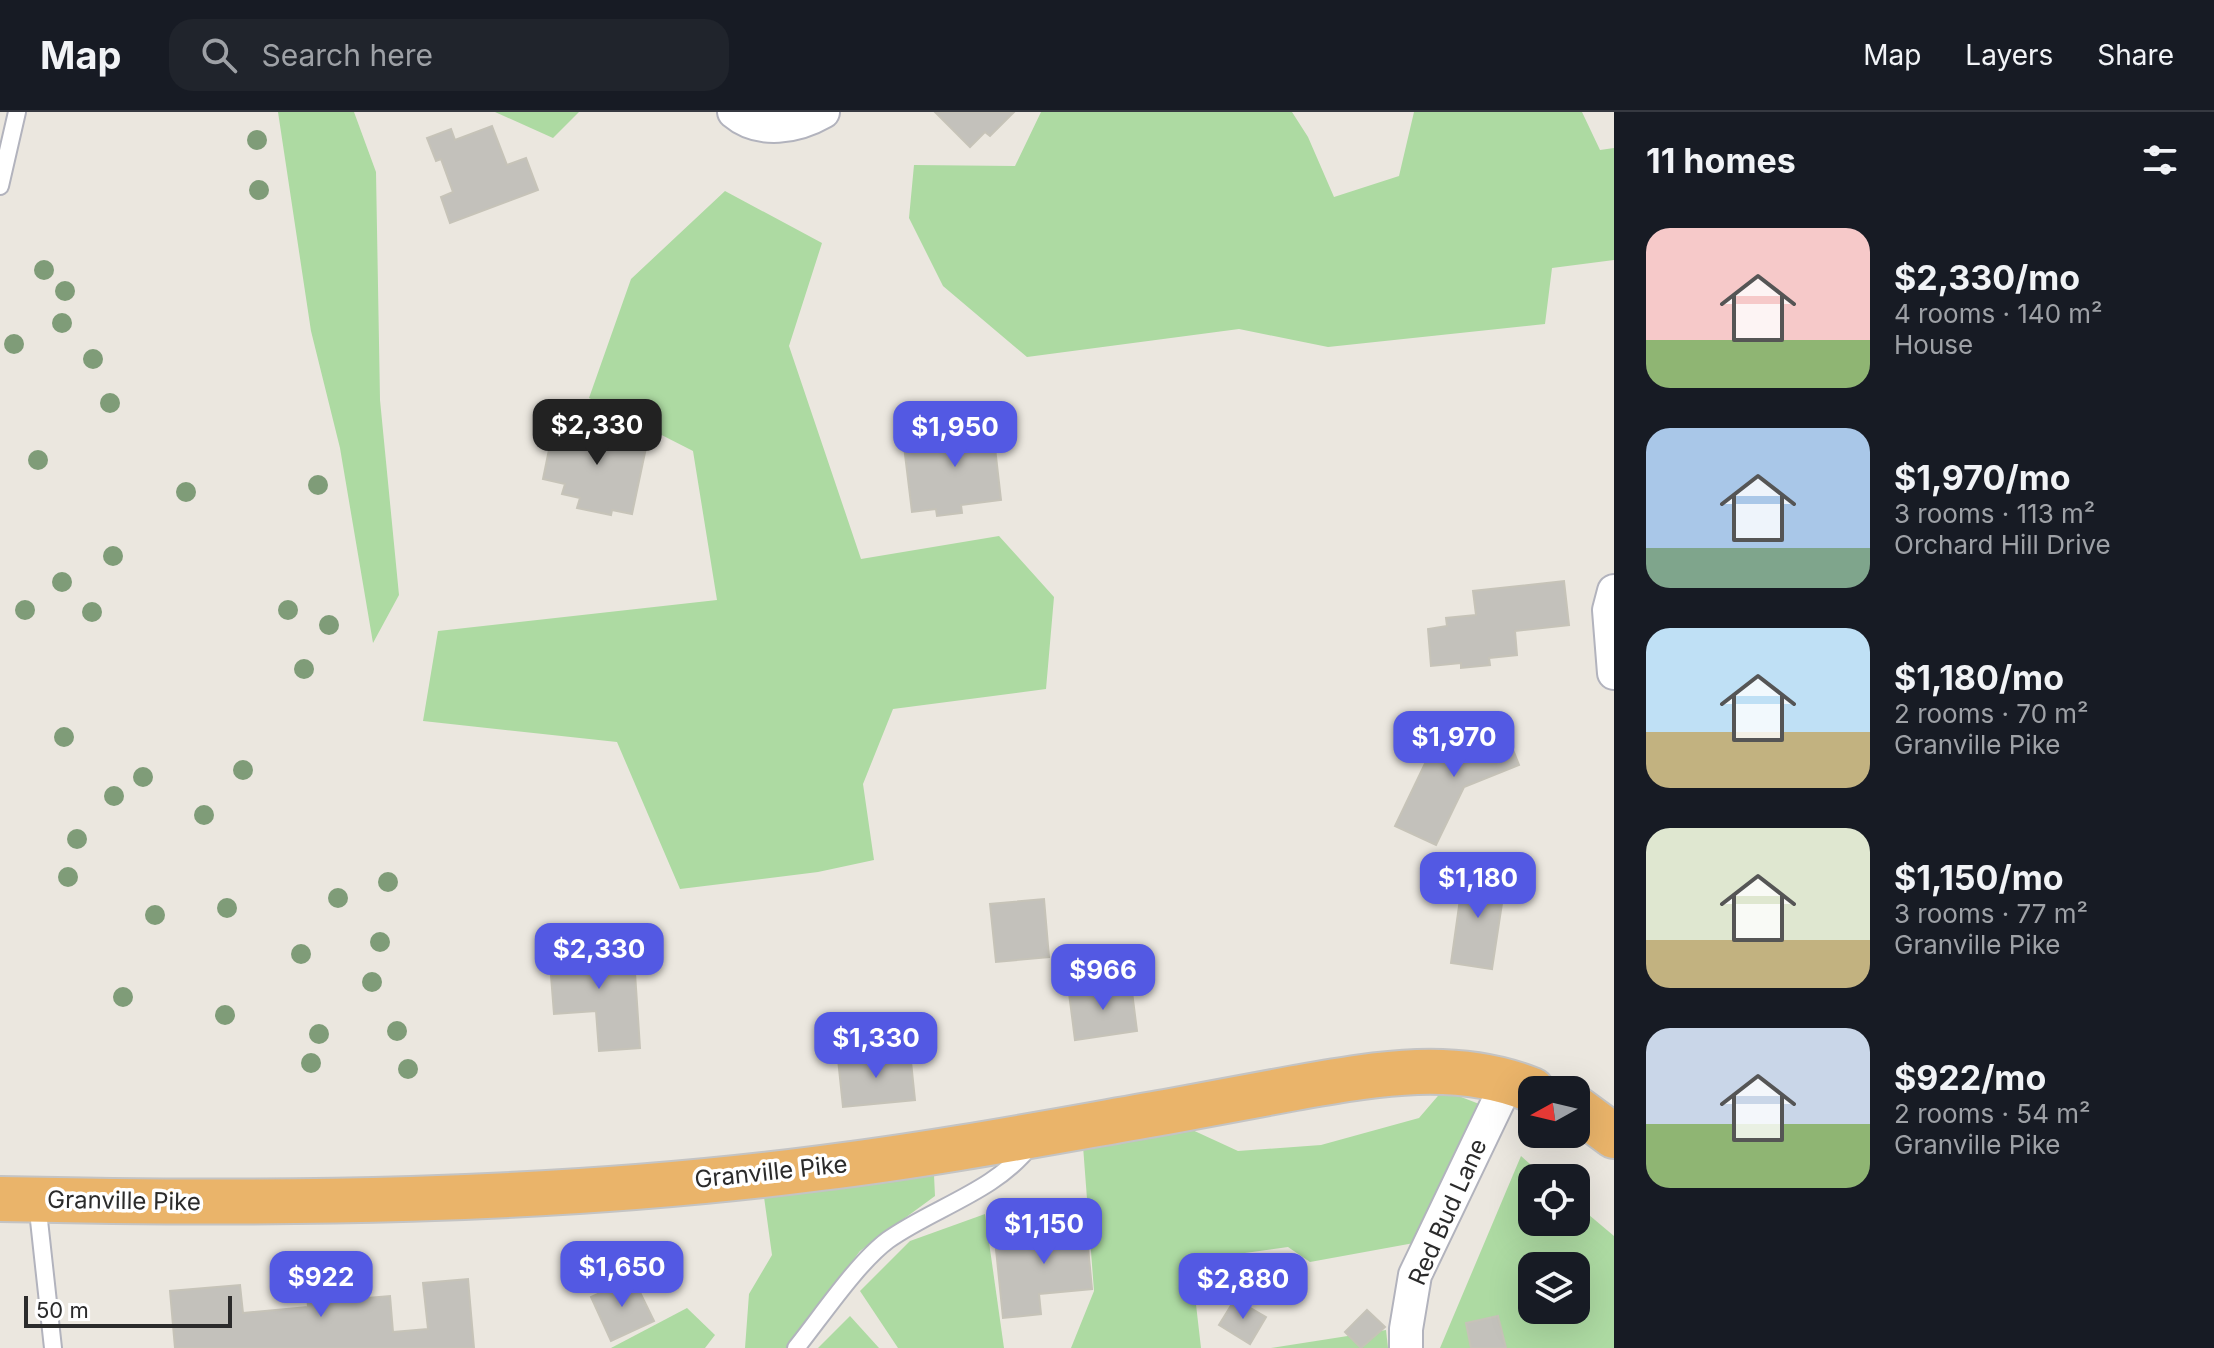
<!DOCTYPE html>
<html lang="en">
<head>
<meta charset="utf-8">
<style>
	:root { --surface:#171b24; --page:#20242c; --text:#f1f3f6; --muted:#9ea1a6; --line:#363941; --accent:#5359e3 }
	body { margin:0; font-family:Inter,sans-serif; background:var(--page); color:var(--text); height:100vh; display:flex; flex-direction:column; font-size:30px; white-space:nowrap }
	* { box-sizing:border-box; margin:0 }
	p { font-size:26px; color:var(--muted) }
	.icon { flex:none; width:44px; height:44px; fill:none; stroke:currentColor; stroke-width:2; stroke-linecap:round; stroke-linejoin:round }
	.map { position:relative; flex:1; overflow:hidden }
	.side { display:flex; flex-direction:column; background:var(--surface); width:600px }
	.side>* { flex:none }
	.needle { width:52px; rotate:262deg }
	.fabs { position:absolute; left:1518px; top:964px; display:grid; gap:16px }
	.fabs a { display:grid; place-items:center; width:72px; height:72px; border-radius:16px; background:var(--surface); box-shadow:0 8px 32px #0002; font-size:40px }
	.scale { position:absolute; left:24px; bottom:20px; width:208px; box-sizing:border-box; padding-left:8px; border:4px solid #2b2b2b; border-top:0; font-size:22px; line-height:28px; white-space:nowrap; color:#2b2b2b; -webkit-text-stroke:6px #fff; paint-order:stroke }
	.price { position:absolute; translate:-50% -68px; padding:0 18px; border-radius:16px; background:var(--accent); color:#fff; font-size:26px; line-height:52px; filter:drop-shadow(0 2px 4px #0008) }
	.price::after { content:''; position:absolute; left:50%; top:48px; width:24px; height:18px; margin-left:-12px; background:inherit; clip-path:polygon(0 0,100% 0,50% 100%) }
	.price.on { background:#222; color:#fff }
	ul { padding:0; list-style:none }
	li { display:flex; align-items:center; gap:24px; height:200px; padding:0 32px }
	li span { display:grid; place-items:center; flex:none; width:224px; height:160px; border-radius:24px; color:#555 }
	li>.icon { margin-inline-start:auto }
	span .icon { width:96px; height:96px; fill:#fffc; stroke-width:1 }
	li b { font-size:34px }
	h2 { display:flex; justify-content:space-between; align-items:center; height:96px; padding:0 32px; font-size:34px }
	header { display:flex; align-items:center; gap:48px; box-sizing:border-box; height:112px; padding:0 40px; background:var(--surface); border-bottom:2px solid var(--line) }
	header strong { font-size:38px }
	nav { display:flex; gap:44px; margin-inline-start:auto; font-size:28px }
	.search { width:560px; height:72px; background:var(--page); display:flex; align-items:center; gap:20px; box-sizing:border-box; padding:0 28px; border-radius:24px; color:var(--muted); font-size:30px }
	main { display:flex; flex:1; min-height:0 }
	.map>svg:first-child { display:block }
	.green { fill:#addaa2; fill-rule:evenodd }
	.building { fill:#c3c1bb; stroke:#c6c3b8; stroke-width:2 }
	.lines { fill:none; stroke-linecap:round; stroke-linejoin:round }
	.lane-casing { stroke:#b2b3bd; stroke-width:20 }
	.street-casing { stroke:#b2b3bd; stroke-width:36 }
	.highway-casing { stroke:#c4c4c4; stroke-width:48 }
	.lane { stroke:#fff; stroke-width:16 }
	.street { stroke:#fff; stroke-width:32 }
	.highway { stroke:#eab46a; stroke-width:44 }
	.tree { fill:#7f9c78 }
	.labels { text-anchor:middle; stroke-width:7; stroke-linejoin:round; paint-order:stroke }
	.street-label { font-size:24px; fill:#2b2b2b; stroke:#fff }
</style>
</head>
<body>
<header>
<strong>Map</strong>
<div class="search"><svg class="icon" aria-label="search" viewBox="0 0 24 24"><circle cx="10" cy="10" r="6"/><path d="M15 15l6 6"/></svg>Search here</div>
<nav><a>Map</a><a>Layers</a><a>Share</a></nav>
</header>
<main>
<div class="map">
<svg width="1614" height="1236" viewBox="0 0 1614 1236">
	<rect width="100%" height="100%" fill="#ebe7df"/>
	<g class="green">
		<path d="M 278,0 L 354,0 L 376,60 L 380,288 L 399,483 L 373,531 L 340,336 L 311,219 Z"/>
		<path d="M 495,0 L 579,0 L 553,26 Z"/>
		<path d="M 1041,0 L 1292,0 L 1308,25 L 1334,85 L 1399,64 L 1414,0 L 1582,0 L 1600,38 L 1614,36 L 1614,148 L 1552,156 L 1545,212 L 1328,235 L 1239,217 L 1027,245 L 943,174 L 909,106 L 914,53 L 1015,54 Z"/>
		<path d="M 725,79 L 822,131 L 789,234 L 861,447 L 999,424 L 1054,485 L 1046,577 L 893,597 L 863,672 L 874,748 L 818,760 L 680,777 L 617,630 L 423,609 L 438,519 L 717,488 L 693,339 L 589,286 L 631,167 Z"/>
		<path d="M 1443,978 L 1487,995 L 1414,1131 L 1310,1150 L 1288,1135 L 1216,1145 L 1194,1175 L 1201,1236 L 1071,1236 L 1094,1179 L 1083,1034 L 1188,1016 L 1238,1039 L 1321,1033 L 1419,1006 Z"/>
		<path d="M 1521,1044 L 1546,1066 L 1532,1066 L 1532,1110 L 1576,1110 L 1576,1092 L 1614,1124 L 1614,1236 L 1440,1236 ZM 1532,1154 L 1576,1154 L 1576,1198 L 1532,1198 Z"/>
		<path d="M 934,1063 L 935,1084 L 860,1139 L 787,1236 L 745,1236 L 749,1182 L 772,1143 L 764,1085 Z"/>
		<path d="M 985,1102 L 1004,1236 L 898,1236 L 860,1179 L 910,1129 Z"/>
		<path d="M 687,1196 L 715,1223 L 705,1236 L 611,1236 Z"/>
		<path d="M 850,1204 L 879,1236 L 818,1236 Z"/>
		<path d="M 1386,1218 L 1388,1236 L 1271,1236 Z"/>
	</g>
	<g class="building">
		<path d="M 935,0 L 1014,0 L 990,24 L 985,20 L 970,35 Z"/>
		<path d="M 492,14 L 507,53 L 526,46 L 538,78 L 450,111 L 441,85 L 453,80 L 441,47 L 436,49 L 427,26 L 451,17 L 455,28 Z"/>
		<path d="M 991,301 L 1001,388 L 961,393 L 962,401 L 937,404 L 936,397 L 912,400 L 904,334 L 962,327 L 960,305 Z"/>
		<path d="M 573,303 L 610,311 L 606,328 L 624,332 L 625,326 L 647,331 L 632,402 L 612,398 L 611,403 L 577,396 L 580,386 L 562,382 L 565,372 L 543,367 L 551,328 L 567,331 Z"/>
		<path d="M 1564,469 L 1569,513 L 1515,519 L 1517,543 L 1489,546 L 1490,553 L 1461,556 L 1461,551 L 1431,554 L 1428,517 L 1447,514 L 1446,506 L 1476,503 L 1473,479 Z"/>
		<path d="M 1502,610 L 1519,653 L 1464,675 L 1436,733 L 1395,714 L 1432,637 Z"/>
		<path d="M 1464,759 L 1506,765 L 1492,857 L 1451,851 Z"/>
		<path d="M 1044,787 L 1049,845 L 996,850 L 990,792 Z"/>
		<path d="M 633,831 L 640,936 L 599,939 L 596,899 L 554,902 L 549,838 Z"/>
		<path d="M 1131,872 L 1137,919 L 1075,928 L 1069,881 Z"/>
		<path d="M 910,940 L 915,988 L 843,995 L 838,947 Z"/>
		<path d="M 1085,1104 L 1092,1177 L 1039,1182 L 1041,1202 L 1003,1206 L 996,1137 L 1037,1132 L 1035,1109 Z"/>
		<path d="M 365,1165 L 367,1186 L 390,1184 L 393,1220 L 428,1217 L 423,1171 L 468,1167 L 474,1236 L 175,1236 L 170,1179 L 240,1173 L 243,1201 L 308,1195 L 306,1170 Z"/>
		<path d="M 633,1166 L 654,1209 L 611,1229 L 591,1185 Z"/>
		<path d="M 1235,1187 L 1266,1205 L 1250,1232 L 1219,1213 Z"/>
		<path d="M 1367,1198 L 1385,1215 L 1361,1236 L 1345,1220 Z"/>
		<path d="M 1498,1204 L 1506,1236 L 1471,1236 L 1466,1211 Z"/>
	</g>
	<g class="lines">
		<defs>
			<g id="lane">
				<path d="M 0,74 L 17,0"/>
				<path d="M 37,1090 L 53,1236"/>
				<path d="M 796,1236 C 821,1205 857,1151 888,1128 C 933,1096 996,1079 1031,1033"/>
			</g>
			<g id="street">
				<path d="M 734,0 C 760,22 797,15 823,0"/>
				<path d="M 1614,479 L 1609,498 L 1614,561"/>
				<path d="M 1406,1236 L 1406,1217 L 1415,1163 L 1508,969"/>
			</g>
			<g id="highway">
				<path d="M 1576,996 L 1614,1024"/>
				<path d="M 0,1087 C 272,1093 551,1091 821,1056 C 936,1042 1051,1020 1166,1000 C 1209,992 1252,984 1295,976 C 1375,962 1455,947 1532,978"/>
			</g>
		</defs>
		<use href="#lane" class="lane-casing"/>
		<use href="#street" class="street-casing"/>
		<use href="#highway" class="highway-casing"/>
		<use href="#lane" class="lane"/>
		<use href="#street" class="street"/>
		<use href="#highway" class="highway"/>
	</g>
	<g class="tree">
		<circle cx="257" cy="28" r="10"/>
		<circle cx="259" cy="78" r="10"/>
		<circle cx="44" cy="158" r="10"/>
		<circle cx="65" cy="179" r="10"/>
		<circle cx="62" cy="211" r="10"/>
		<circle cx="14" cy="232" r="10"/>
		<circle cx="93" cy="247" r="10"/>
		<circle cx="110" cy="291" r="10"/>
		<circle cx="38" cy="348" r="10"/>
		<circle cx="318" cy="373" r="10"/>
		<circle cx="186" cy="380" r="10"/>
		<circle cx="113" cy="444" r="10"/>
		<circle cx="62" cy="470" r="10"/>
		<circle cx="25" cy="498" r="10"/>
		<circle cx="288" cy="498" r="10"/>
		<circle cx="92" cy="500" r="10"/>
		<circle cx="329" cy="513" r="10"/>
		<circle cx="304" cy="557" r="10"/>
		<circle cx="64" cy="625" r="10"/>
		<circle cx="243" cy="658" r="10"/>
		<circle cx="143" cy="665" r="10"/>
		<circle cx="114" cy="684" r="10"/>
		<circle cx="204" cy="703" r="10"/>
		<circle cx="77" cy="727" r="10"/>
		<circle cx="68" cy="765" r="10"/>
		<circle cx="388" cy="770" r="10"/>
		<circle cx="338" cy="786" r="10"/>
		<circle cx="227" cy="796" r="10"/>
		<circle cx="155" cy="803" r="10"/>
		<circle cx="380" cy="830" r="10"/>
		<circle cx="301" cy="842" r="10"/>
		<circle cx="372" cy="870" r="10"/>
		<circle cx="123" cy="885" r="10"/>
		<circle cx="225" cy="903" r="10"/>
		<circle cx="397" cy="919" r="10"/>
		<circle cx="319" cy="922" r="10"/>
		<circle cx="311" cy="951" r="10"/>
		<circle cx="408" cy="957" r="10"/>
	</g>
	<g class="labels">
		<g class="street-label">
			<text transform="translate(771 1060) rotate(-6)" y="8">Granville Pike</text>
			<text transform="translate(124 1089) rotate(1)" y="8">Granville Pike</text>
			<text transform="translate(1448 1100) rotate(-66)" y="8">Red Bud Lane</text>
		</g>
	</g>
</svg>
<div class="fabs">
<a><svg class="needle" viewBox="-14 -14 28 28"><path d="M0-13l5 13h-10z" fill="#e53935"/><path d="M0 13l5-13h-10z" fill="#9ea1a6"/></svg></a>
<a><svg class="icon" aria-label="locate" viewBox="0 0 24 24"><circle cx="12" cy="12" r="6"/><path d="M12 2v4M12 18v4M2 12h4M18 12h4"/></svg></a>
<a><svg class="icon" aria-label="layers" viewBox="0 0 24 24"><path d="M12 4l9 5-9 5-9-5zM3 14l9 5 9-5"/></svg></a>
</div>
<div class="scale">50 m</div>
<b class="price on" style="left:597px;top:355px">$2,330</b>
<b class="price" style="left:955px;top:357px">$1,950</b>
<b class="price" style="left:1454px;top:667px">$1,970</b>
<b class="price" style="left:1478px;top:808px">$1,180</b>
<b class="price" style="left:599px;top:879px">$2,330</b>
<b class="price" style="left:1103px;top:900px">$966</b>
<b class="price" style="left:876px;top:968px">$1,330</b>
<b class="price" style="left:1044px;top:1154px">$1,150</b>
<b class="price" style="left:622px;top:1197px">$1,650</b>
<b class="price" style="left:321px;top:1207px">$922</b>
<b class="price" style="left:1243px;top:1209px">$2,880</b>
</div>
<section class="side">
<h2>11 homes<svg class="icon" aria-label="filters" viewBox="0 0 24 24"><path d="M4 7h16M4 17h16"/><circle cx="9" cy="7" r="2"/><circle cx="15" cy="17" r="2"/></svg></h2>
<ul>
<li><span style="background:linear-gradient(#f6c9c9 70%,#8fb573 0)"><svg class="icon" aria-label="home" viewBox="0 0 24 24"><path d="M3 11l9-7 9 7M6 9v11h12V9"/></svg></span><div><b>$2,330/mo</b><p>4 rooms · 140 m²</p><p>House</p></div></li>
<li><span style="background:linear-gradient(#a9c7e8 75%,#7fa58c 0)"><svg class="icon" aria-label="home" viewBox="0 0 24 24"><path d="M3 11l9-7 9 7M6 9v11h12V9"/></svg></span><div><b>$1,970/mo</b><p>3 rooms · 113 m²</p><p>Orchard Hill Drive</p></div></li>
<li><span style="background:linear-gradient(#bfe0f5 65%,#c2b280 0)"><svg class="icon" aria-label="home" viewBox="0 0 24 24"><path d="M3 11l9-7 9 7M6 9v11h12V9"/></svg></span><div><b>$1,180/mo</b><p>2 rooms · 70 m²</p><p>Granville Pike</p></div></li>
<li><span style="background:linear-gradient(#dfe7d0 70%,#c2b280 0)"><svg class="icon" aria-label="home" viewBox="0 0 24 24"><path d="M3 11l9-7 9 7M6 9v11h12V9"/></svg></span><div><b>$1,150/mo</b><p>3 rooms · 77 m²</p><p>Granville Pike</p></div></li>
<li><span style="background:linear-gradient(#c9d6e8 60%,#8fb573 0)"><svg class="icon" aria-label="home" viewBox="0 0 24 24"><path d="M3 11l9-7 9 7M6 9v11h12V9"/></svg></span><div><b>$922/mo</b><p>2 rooms · 54 m²</p><p>Granville Pike</p></div></li>
</ul>
</section>
</main>
</body>
</html>
